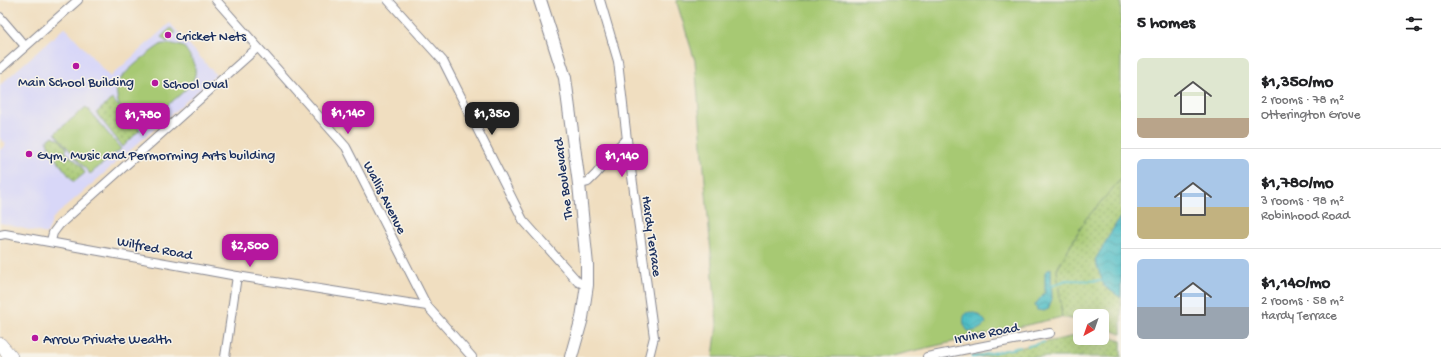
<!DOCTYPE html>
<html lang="en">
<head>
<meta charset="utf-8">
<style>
	:root { --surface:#fff; --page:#f6f6f6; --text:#202124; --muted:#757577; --line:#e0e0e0; --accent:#b5179e }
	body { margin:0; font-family:"Gochi Hand",sans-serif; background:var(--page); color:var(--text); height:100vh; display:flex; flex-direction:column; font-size:15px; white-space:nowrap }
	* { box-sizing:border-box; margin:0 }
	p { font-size:13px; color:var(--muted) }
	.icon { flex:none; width:22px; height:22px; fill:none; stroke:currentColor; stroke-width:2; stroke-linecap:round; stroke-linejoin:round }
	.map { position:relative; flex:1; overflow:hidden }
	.side { display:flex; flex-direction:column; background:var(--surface); width:320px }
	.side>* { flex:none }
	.needle { width:26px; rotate:220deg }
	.tools { position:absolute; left:1073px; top:309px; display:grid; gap:8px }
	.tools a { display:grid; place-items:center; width:36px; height:36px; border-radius:6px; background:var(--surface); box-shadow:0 4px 16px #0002; font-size:20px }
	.price { position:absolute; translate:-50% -34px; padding:0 9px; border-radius:8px; background:var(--accent); color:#fff; font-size:13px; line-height:26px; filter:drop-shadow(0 1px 2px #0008) }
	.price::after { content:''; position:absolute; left:50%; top:24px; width:12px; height:9px; margin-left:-6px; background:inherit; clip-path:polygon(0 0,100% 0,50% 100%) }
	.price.selected { background:#222; color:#fff }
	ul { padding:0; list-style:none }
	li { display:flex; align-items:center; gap:12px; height:100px; padding:0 16px }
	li+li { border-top:1px solid var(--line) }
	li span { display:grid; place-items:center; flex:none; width:112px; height:80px; border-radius:6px; color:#555 }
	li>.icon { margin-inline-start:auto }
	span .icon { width:48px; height:48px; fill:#fffc; stroke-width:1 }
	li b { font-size:17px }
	h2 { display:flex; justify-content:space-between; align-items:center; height:48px; padding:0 16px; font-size:17px }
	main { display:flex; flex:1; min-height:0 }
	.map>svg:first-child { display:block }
	.built { fill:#d8d7f8 }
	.grass { fill:#a7c973; stroke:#617c68 }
	.park { fill:url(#park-dots); stroke:#617c68 }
	.water { fill:url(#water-waves); stroke:#367692 }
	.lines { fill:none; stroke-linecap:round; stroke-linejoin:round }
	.stream { stroke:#50bec6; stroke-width:2 }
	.street-casing { stroke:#86868f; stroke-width:10 }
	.secondary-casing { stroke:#86868f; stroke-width:14 }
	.primary-casing { stroke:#86868f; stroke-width:14 }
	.street { stroke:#fff; stroke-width:8 }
	.secondary { stroke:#fff; stroke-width:12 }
	.primary { stroke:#fff; stroke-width:13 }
	.poi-dot { fill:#b5179e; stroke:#f7f3e8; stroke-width:1.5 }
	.labels { text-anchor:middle; stroke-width:3; stroke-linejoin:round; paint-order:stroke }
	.poi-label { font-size:14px; fill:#1b2f5e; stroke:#f7f3e8; text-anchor:start }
	.street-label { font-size:14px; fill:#1b2f5e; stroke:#f7f3e8 }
</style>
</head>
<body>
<main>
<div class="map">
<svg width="1121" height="357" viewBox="0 0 1121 357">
	<defs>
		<pattern id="park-dots" width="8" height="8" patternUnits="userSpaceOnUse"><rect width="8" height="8" fill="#a7c973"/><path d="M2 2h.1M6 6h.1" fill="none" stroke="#87a462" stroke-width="1.8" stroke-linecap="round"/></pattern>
		<pattern id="water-waves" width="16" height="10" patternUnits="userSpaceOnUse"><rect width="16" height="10" fill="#50bec6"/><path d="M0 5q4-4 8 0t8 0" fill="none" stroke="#429ba4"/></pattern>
	</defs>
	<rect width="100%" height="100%" fill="#f7f3e8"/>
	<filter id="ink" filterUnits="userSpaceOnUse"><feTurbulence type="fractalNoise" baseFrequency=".025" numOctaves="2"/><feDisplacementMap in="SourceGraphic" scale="8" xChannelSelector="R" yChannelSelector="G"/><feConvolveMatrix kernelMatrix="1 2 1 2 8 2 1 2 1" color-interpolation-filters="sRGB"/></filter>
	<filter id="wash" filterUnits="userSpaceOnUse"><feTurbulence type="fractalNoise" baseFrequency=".012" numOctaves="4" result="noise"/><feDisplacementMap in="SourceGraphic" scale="16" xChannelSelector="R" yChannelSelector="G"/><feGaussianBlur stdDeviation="0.9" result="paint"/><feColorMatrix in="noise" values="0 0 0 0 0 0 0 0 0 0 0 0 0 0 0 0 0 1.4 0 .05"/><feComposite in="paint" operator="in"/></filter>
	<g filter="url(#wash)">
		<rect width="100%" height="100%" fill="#f0dec0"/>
		<path class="built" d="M 170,23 L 216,75 L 53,218 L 47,234 L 0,223 L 0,150 L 6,144 L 0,138 L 0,85 L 65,27 L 110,77 Z"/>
		<g class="grass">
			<path d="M 676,0 L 1121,0 L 1121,179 L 1085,220 L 1057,269 L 1062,317 L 887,357 L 713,357 L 717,325 L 695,61 Z"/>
			<path d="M 171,28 L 175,33 L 167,42 L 161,37 Z"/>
			<path d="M 162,44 L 173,44 L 184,47 C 202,72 198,80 175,99 C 166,106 158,114 148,120 C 132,119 118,113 117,96 C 116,91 116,85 119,81 C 125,71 152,50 162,44 Z"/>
			<path d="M 86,107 L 121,149 L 90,174 L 55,133 Z"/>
		</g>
		<g class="park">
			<path d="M 112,99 L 140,130 L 123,147 L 96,113 Z"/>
			<path d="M 53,136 L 60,140 L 67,149 L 65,151 C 74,161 79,160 85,173 L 74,182 L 51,153 L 47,141 Z"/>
			<path d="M 1121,179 L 1121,334 L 1102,326 L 1102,316 L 1080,316 L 1080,321 L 1062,317 L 1057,270 L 1085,220 Z"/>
			<path d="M 1080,335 L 1080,338 L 1102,338 L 1102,335 L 1121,341 L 1121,357 L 975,357 Z"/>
		</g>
		<g class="water">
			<path d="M 1120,217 L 1121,217 L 1121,298 L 1104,286 L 1095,260 Z"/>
			<path d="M 1051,268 L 1052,299 L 1048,309 L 1044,311 L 1037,310 L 1035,305 L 1045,292 L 1045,272 Z"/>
			<path d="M 971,312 C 978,314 983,317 986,323 C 981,329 975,332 968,331 C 963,325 962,319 966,313 Z"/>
		</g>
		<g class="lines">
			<g class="stream">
				<path d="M 1052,286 L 1066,280 L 1102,281"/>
				<path d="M 1028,346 L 1044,342"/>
				<path d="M 972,357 L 1020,347"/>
			</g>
		</g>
	</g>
	<g filter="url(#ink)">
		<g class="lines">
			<defs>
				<g id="street">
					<path d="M 216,0 L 346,147 L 427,306"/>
					<path d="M 388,0 L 443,61 L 523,220 L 578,282 L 587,285"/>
					<path d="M 600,0 L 618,61 L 627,140 L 654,337 L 649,357"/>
					<path d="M 0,17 L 25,46"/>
					<path d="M 0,69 L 78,0"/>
					<path d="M 579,184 L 588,182 L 596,174 L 619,146 L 623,142 L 627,140"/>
					<path d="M 0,235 L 5,234 L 237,276 L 427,306 L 472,357"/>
					<path d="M 51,241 L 53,233 L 59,225 L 257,48"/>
					<path d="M 225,357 L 237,276"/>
					<path d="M 927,357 L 1050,333"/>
				</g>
				<path id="secondary" d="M 540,0 L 565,78 L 579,184 L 587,265 L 587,285 L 582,318 L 571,357"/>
				<path id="primary" d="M 0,344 L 11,357"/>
			</defs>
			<use href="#street" class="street-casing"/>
			<use href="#secondary" class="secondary-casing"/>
			<use href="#primary" class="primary-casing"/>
			<use href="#street" class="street"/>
			<use href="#secondary" class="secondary"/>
			<use href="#primary" class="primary"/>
		</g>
	</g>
	<g class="poi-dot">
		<circle cx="168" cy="35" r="4"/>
		<circle cx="76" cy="66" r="4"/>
		<circle cx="155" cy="83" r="4"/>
		<circle cx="29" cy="154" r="4"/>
		<circle cx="35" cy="338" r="4"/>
	</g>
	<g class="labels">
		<g class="poi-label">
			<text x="176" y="40">Cricket Nets</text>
			<text x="76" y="86" text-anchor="middle">Main School Building</text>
			<text x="163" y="88">School Oval</text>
			<text x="37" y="159">Gym, Music and Permorming Arts building</text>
			<text x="43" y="343">Arrow Private Wealth</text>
		</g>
		<g class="street-label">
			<text transform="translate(562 179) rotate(-97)" y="5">The Boulevard</text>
			<text transform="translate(386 197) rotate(63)" y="5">Wallis Avenue</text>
			<text transform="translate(653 236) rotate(82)" y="5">Hardy Terrace</text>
			<text transform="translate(155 247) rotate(11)" y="5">Wilfred Road</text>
			<text transform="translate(986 332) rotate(-11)" y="5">Irvine Road</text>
		</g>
	</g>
</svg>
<div class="tools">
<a><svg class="needle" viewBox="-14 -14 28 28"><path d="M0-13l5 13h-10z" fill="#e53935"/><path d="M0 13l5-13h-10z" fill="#757577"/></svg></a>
</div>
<b class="price" style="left:348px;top:135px">$1,140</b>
<b class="price selected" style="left:492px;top:136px">$1,350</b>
<b class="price" style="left:143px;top:137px">$1,780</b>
<b class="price" style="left:622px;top:178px">$1,140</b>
<b class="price" style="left:250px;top:268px">$2,500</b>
</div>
<section class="side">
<h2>5 homes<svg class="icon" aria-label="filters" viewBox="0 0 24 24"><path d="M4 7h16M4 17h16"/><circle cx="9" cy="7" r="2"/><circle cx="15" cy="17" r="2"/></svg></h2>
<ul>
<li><span style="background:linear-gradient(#dfe7d0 75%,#b9a48a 0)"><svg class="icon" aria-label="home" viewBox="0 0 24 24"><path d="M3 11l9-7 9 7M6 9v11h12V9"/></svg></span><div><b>$1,350/mo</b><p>2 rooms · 78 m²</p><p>Otterington Grove</p></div></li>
<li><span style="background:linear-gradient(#a9c7e8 60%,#c2b280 0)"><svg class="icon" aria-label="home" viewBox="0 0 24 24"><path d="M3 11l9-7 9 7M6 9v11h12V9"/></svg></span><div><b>$1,780/mo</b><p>3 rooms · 98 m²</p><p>Robinhood Road</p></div></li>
<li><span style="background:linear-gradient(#a9c7e8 60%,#9aa5b1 0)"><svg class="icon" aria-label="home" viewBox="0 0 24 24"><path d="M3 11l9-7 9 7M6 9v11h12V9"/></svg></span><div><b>$1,140/mo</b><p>2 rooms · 58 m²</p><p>Hardy Terrace</p></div></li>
</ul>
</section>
</main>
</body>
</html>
